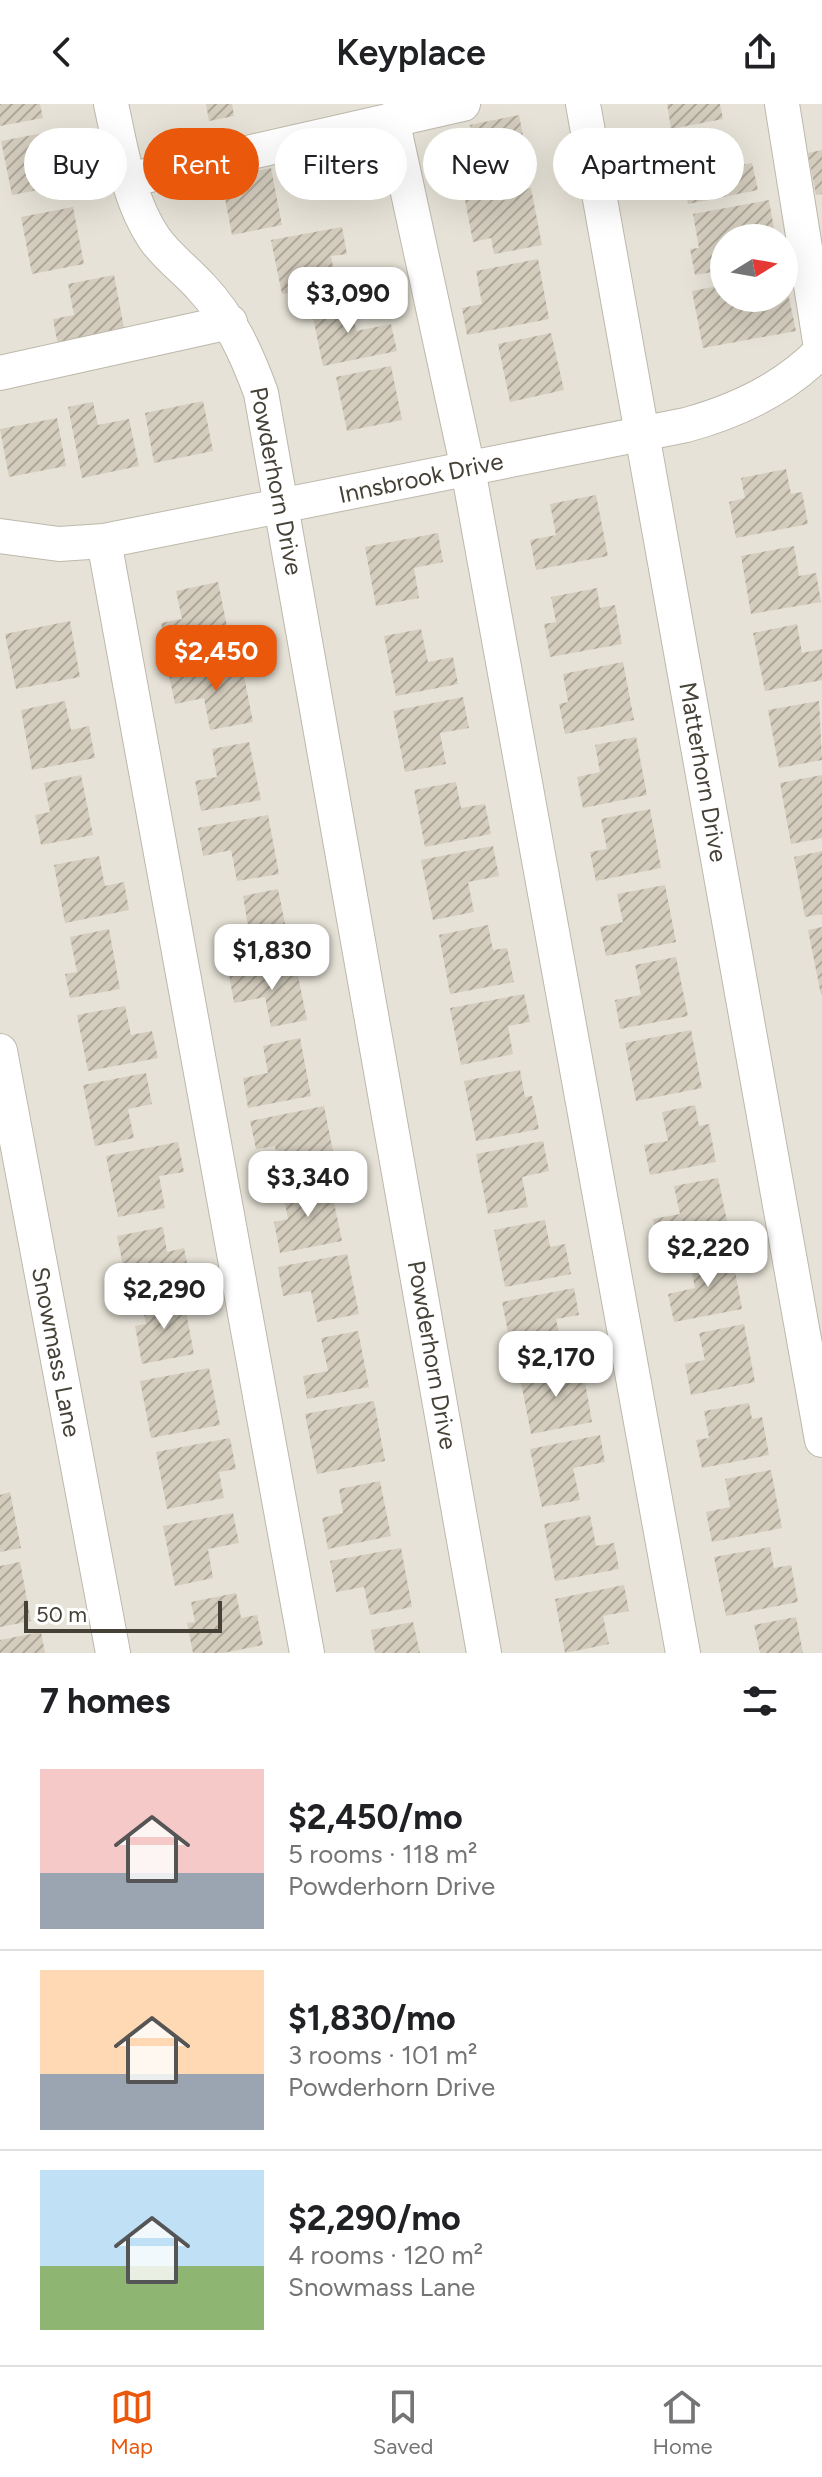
<!DOCTYPE html>
<html lang="en">
<head>
<meta charset="utf-8">
<style>
	:root { --surface:#fff; --page:#f2f2f2; --text:#202124; --muted:#757577; --line:#e0e0e0; --accent:#ea580c }
	body { margin:0; font-family:Figtree,sans-serif; background:var(--page); color:var(--text); height:100vh; display:flex; flex-direction:column; font-size:30px; white-space:nowrap }
	* { box-sizing:border-box; margin:0 }
	p { font-size:26px; color:var(--muted) }
	.icon { flex:none; width:44px; height:44px; fill:none; stroke:currentColor; stroke-width:2; stroke-linecap:round; stroke-linejoin:round }
	.map { position:relative; height:1549px; overflow:hidden }
	.sheet { display:flex; flex-direction:column; background:var(--surface); flex:1 }
	.sheet>* { flex:none }
	.guide { position:absolute; left:24px; top:24px; width:774px; height:72px; display:flex; gap:16px }
	.needle { width:52px; rotate:79deg }
	.tools { position:absolute; left:710px; top:120px; display:grid; gap:16px }
	.tools a { display:grid; place-items:center; width:88px; height:88px; border-radius:50%; background:var(--surface); box-shadow:0 8px 32px #0002; font-size:40px }
	.scale { position:absolute; left:24px; bottom:20px; width:198px; box-sizing:border-box; padding-left:8px; border:4px solid #464137; border-top:0; font-size:22px; line-height:28px; white-space:nowrap; color:#464137; -webkit-text-stroke:6px #fff; paint-order:stroke }
	.price { position:absolute; translate:-50% -68px; padding:0 18px; border-radius:16px; background:#fff; color:#222; font-size:26px; line-height:52px; filter:drop-shadow(0 2px 4px #0008) }
	.price::after { content:''; position:absolute; left:50%; top:48px; width:24px; height:18px; margin-left:-12px; background:inherit; clip-path:polygon(0 0,100% 0,50% 100%) }
	.price.on { background:var(--accent); color:#fff }
	ul { padding:0; list-style:none }
	li { display:flex; align-items:center; gap:24px; height:200px; padding:0 40px }
	li+li { border-top:2px solid var(--line) }
	li span { display:grid; place-items:center; flex:none; width:224px; height:160px; border-radius:0px; color:#555 }
	li>.icon { margin-inline-start:auto }
	span .icon { width:96px; height:96px; fill:#fffc; stroke-width:1 }
	li b { font-size:34px }
	h2 { display:flex; justify-content:space-between; align-items:center; height:96px; padding:0 40px; font-size:34px }
	.chip { padding:0 28px; border-radius:36px; background:var(--surface); box-shadow:0 8px 32px #0002; font-size:28px; line-height:72px }
	.chip.on { background:var(--accent); color:#fff }
	header { display:flex; justify-content:space-between; align-items:center; height:104px; padding:0 40px; background:var(--surface); font-size:36px; font-weight:600 }
	.menu { display:flex; justify-content:space-around; align-items:center; height:112px; border-top:2px solid var(--line); background:var(--surface); font-size:22px; color:var(--muted) }
	.menu a { display:grid; justify-items:center; gap:4px }
	.menu .on { color:var(--accent) }
	.map>svg:first-child { display:block }
	.residential { fill:#e6e2d7; fill-rule:evenodd }
	.building { fill:url(#building-hatch) }
	.lines { fill:none; stroke-linecap:round; stroke-linejoin:round }
	.minor-casing { stroke:#beb8ab; stroke-width:36 }
	.minor { stroke:#fff; stroke-width:34 }
	.labels { text-anchor:middle; stroke-width:7; stroke-linejoin:round; paint-order:stroke }
	.street-label { font-size:24px; fill:#464137; stroke:#fff }
</style>
</head>
<body>
<header><svg class="icon" aria-label="back" viewBox="0 0 24 24"><path d="M15 5l-7 7 7 7"/></svg>Keyplace<svg class="icon" aria-label="share" viewBox="0 0 24 24"><path d="M12 15V3M7 8l5-5 5 5M5 13v7h14v-7"/></svg></header>
<div class="map">
<svg width="822" height="1549" viewBox="0 0 822 1549">
	<defs>
		<pattern id="building-hatch" width="6" height="6" patternUnits="userSpaceOnUse" patternTransform="scale(2)"><rect width="6" height="6" fill="#d4cdbe"/><path d="M-1 1l2-2M0 6l6-6M5 7l2-2" fill="none" stroke="#aea89b"/></pattern>
	</defs>
	<rect width="100%" height="100%" fill="#f3f0e8"/>
	<path class="residential" d="M 0,0 L 822,0 L 822,1549 L 0,1549 ZM 724,134 L 784,134 L 784,194 L 724,194 Z"/>
	<g class="building">
		<path d="M 0,0 L 40,0 L 43,14 L 0,22 Z"/>
		<path d="M 206,0 L 232,0 L 234,12 L 209,17 Z"/>
		<path d="M 667,0 L 720,0 L 723,15 L 671,25 Z"/>
		<path d="M 519,11 L 530,69 L 481,79 L 470,21 Z"/>
		<path d="M 54,27 L 64,81 L 12,91 L 1,37 Z"/>
		<path d="M 721,31 L 727,63 L 752,59 L 758,86 L 688,100 L 676,40 Z"/>
		<path d="M 822,46 L 822,90 L 816,91 L 808,49 Z"/>
		<path d="M 271,64 L 282,121 L 232,131 L 221,74 Z"/>
		<path d="M 531,84 L 542,141 L 494,150 L 491,134 L 473,138 L 465,96 Z"/>
		<path d="M 769,96 L 774,125 L 741,131 L 742,134 L 724,134 L 724,166 L 695,171 L 690,145 L 699,144 L 693,110 Z"/>
		<path d="M 73,103 L 84,160 L 32,170 L 21,113 Z"/>
		<path d="M 342,123 L 347,150 L 331,152 L 336,180 L 282,190 L 271,136 Z"/>
		<path d="M 538,155 L 549,215 L 467,231 L 462,204 L 482,200 L 476,167 Z"/>
		<path d="M 784,170 L 796,227 L 703,244 L 692,187 L 724,181 L 724,194 L 784,194 Z"/>
		<path d="M 114,171 L 125,229 L 58,241 L 53,215 L 74,211 L 68,180 Z"/>
		<path d="M 350,196 L 356,227 L 391,220 L 397,247 L 323,262 L 311,204 Z"/>
		<path d="M 551,229 L 564,286 L 510,298 L 498,240 Z"/>
		<path d="M 391,262 L 402,316 L 347,327 L 336,273 Z"/>
		<path d="M 203,297 L 213,347 L 154,359 L 145,309 Z"/>
		<path d="M 93,298 L 98,321 L 129,315 L 139,362 L 82,374 L 68,303 Z"/>
		<path d="M 57,314 L 66,362 L 9,373 L 0,325 Z"/>
		<path d="M 786,365 L 791,390 L 802,388 L 808,420 L 736,434 L 729,398 L 745,394 L 741,374 Z"/>
		<path d="M 596,391 L 608,452 L 536,466 L 530,436 L 556,431 L 550,400 Z"/>
		<path d="M 438,429 L 443,458 L 414,464 L 419,494 L 376,502 L 365,443 Z"/>
		<path d="M 794,442 L 799,472 L 816,469 L 821,498 L 751,510 L 741,452 Z"/>
		<path d="M 218,478 L 230,537 L 167,550 L 161,519 L 182,515 L 176,487 Z"/>
		<path d="M 597,484 L 600,504 L 615,501 L 622,540 L 550,553 L 544,520 L 556,518 L 551,493 Z"/>
		<path d="M 70,517 L 80,573 L 16,585 L 5,530 Z"/>
		<path d="M 797,520 L 802,549 L 822,545 L 822,576 L 765,587 L 753,529 Z"/>
		<path d="M 421,525 L 428,558 L 453,553 L 458,580 L 396,592 L 384,532 Z"/>
		<path d="M 241,557 L 253,618 L 210,626 L 204,594 L 175,600 L 169,571 Z"/>
		<path d="M 623,558 L 634,616 L 565,630 L 559,600 L 568,598 L 563,570 Z"/>
		<path d="M 463,593 L 469,624 L 440,629 L 446,660 L 405,668 L 393,607 Z"/>
		<path d="M 65,597 L 71,626 L 89,622 L 95,654 L 32,666 L 21,606 Z"/>
		<path d="M 819,597 L 822,656 L 779,664 L 768,606 Z"/>
		<path d="M 636,633 L 647,691 L 583,704 L 577,673 L 600,668 L 595,641 Z"/>
		<path d="M 249,638 L 261,696 L 201,707 L 195,677 L 217,673 L 212,645 Z"/>
		<path d="M 81,671 L 93,731 L 41,741 L 35,711 L 50,708 L 44,679 Z"/>
		<path d="M 822,671 L 822,734 L 791,740 L 780,679 Z"/>
		<path d="M 456,678 L 461,704 L 485,700 L 491,730 L 425,743 L 414,686 Z"/>
		<path d="M 650,705 L 661,764 L 596,777 L 590,748 L 607,745 L 601,715 Z"/>
		<path d="M 268,711 L 279,770 L 237,777 L 231,746 L 203,752 L 198,724 Z"/>
		<path d="M 493,742 L 499,772 L 468,778 L 474,808 L 433,816 L 421,756 Z"/>
		<path d="M 822,747 L 822,810 L 805,813 L 794,753 Z"/>
		<path d="M 99,752 L 105,782 L 124,778 L 129,806 L 65,819 L 54,761 Z"/>
		<path d="M 665,781 L 676,838 L 606,852 L 600,823 L 623,818 L 617,790 Z"/>
		<path d="M 278,785 L 290,844 L 228,856 L 222,827 L 248,822 L 243,792 Z"/>
		<path d="M 488,821 L 493,846 L 507,844 L 514,878 L 450,890 L 439,831 Z"/>
		<path d="M 822,823 L 822,891 L 821,891 L 808,826 Z"/>
		<path d="M 109,825 L 120,885 L 70,894 L 65,870 L 77,868 L 70,833 Z"/>
		<path d="M 676,853 L 688,912 L 620,925 L 615,896 L 641,891 L 635,861 Z"/>
		<path d="M 295,857 L 307,916 L 271,923 L 265,893 L 234,899 L 229,870 Z"/>
		<path d="M 524,890 L 530,918 L 508,922 L 513,950 L 461,961 L 450,904 Z"/>
		<path d="M 125,902 L 131,931 L 152,927 L 158,954 L 88,967 L 77,911 Z"/>
		<path d="M 691,926 L 702,984 L 636,997 L 625,939 Z"/>
		<path d="M 300,934 L 311,992 L 248,1004 L 243,974 L 268,969 L 263,942 Z"/>
		<path d="M 520,966 L 525,993 L 532,992 L 539,1025 L 476,1037 L 464,977 Z"/>
		<path d="M 146,969 L 152,1000 L 128,1005 L 134,1034 L 95,1042 L 83,981 Z"/>
		<path d="M 695,1001 L 699,1022 L 709,1020 L 716,1058 L 650,1071 L 644,1041 L 668,1037 L 662,1008 Z"/>
		<path d="M 324,1002 L 336,1062 L 281,1073 L 275,1042 L 256,1045 L 250,1017 Z"/>
		<path d="M 543,1037 L 549,1067 L 522,1073 L 528,1103 L 488,1110 L 476,1050 Z"/>
		<path d="M 178,1038 L 184,1068 L 159,1072 L 165,1104 L 118,1113 L 106,1052 Z"/>
		<path d="M 718,1074 L 730,1131 L 659,1145 L 653,1115 L 680,1110 L 674,1082 Z"/>
		<path d="M 330,1079 L 342,1137 L 280,1149 L 274,1118 L 288,1115 L 283,1088 Z"/>
		<path d="M 545,1116 L 550,1143 L 565,1140 L 571,1170 L 505,1183 L 494,1126 Z"/>
		<path d="M 163,1123 L 167,1148 L 184,1144 L 190,1174 L 128,1186 L 117,1132 Z"/>
		<path d="M 731,1146 L 742,1205 L 674,1218 L 668,1190 L 695,1184 L 689,1154 Z"/>
		<path d="M 347,1150 L 359,1210 L 317,1218 L 311,1187 L 283,1192 L 278,1163 Z"/>
		<path d="M 574,1184 L 579,1211 L 556,1215 L 562,1243 L 513,1253 L 502,1198 Z"/>
		<path d="M 183,1192 L 194,1250 L 142,1260 L 135,1222 L 146,1220 L 142,1200 Z"/>
		<path d="M 744,1220 L 755,1278 L 691,1291 L 685,1260 L 705,1256 L 699,1229 Z"/>
		<path d="M 358,1227 L 369,1283 L 307,1295 L 303,1272 L 328,1267 L 321,1234 Z"/>
		<path d="M 582,1261 L 592,1318 L 531,1330 L 520,1273 Z"/>
		<path d="M 209,1264 L 220,1321 L 151,1334 L 140,1277 Z"/>
		<path d="M 374,1297 L 385,1357 L 317,1370 L 305,1310 Z"/>
		<path d="M 749,1299 L 752,1315 L 762,1313 L 769,1351 L 702,1364 L 696,1336 L 709,1334 L 704,1307 Z"/>
		<path d="M 600,1331 L 605,1358 L 573,1364 L 580,1396 L 542,1403 L 530,1345 Z"/>
		<path d="M 230,1334 L 236,1365 L 219,1368 L 224,1394 L 167,1405 L 156,1348 Z"/>
		<path d="M 771,1366 L 782,1424 L 712,1438 L 706,1408 L 730,1403 L 725,1375 Z"/>
		<path d="M 380,1377 L 391,1432 L 328,1445 L 322,1414 L 343,1409 L 339,1385 Z"/>
		<path d="M 10,1388 L 21,1444 L 0,1448 L 0,1391 Z"/>
		<path d="M 233,1409 L 239,1439 L 208,1445 L 213,1474 L 175,1482 L 163,1422 Z"/>
		<path d="M 590,1411 L 596,1442 L 614,1439 L 619,1465 L 555,1477 L 544,1420 Z"/>
		<path d="M 770,1443 L 774,1464 L 791,1461 L 798,1498 L 726,1512 L 714,1453 Z"/>
		<path d="M 401,1444 L 412,1503 L 370,1511 L 364,1483 L 336,1488 L 330,1457 Z"/>
		<path d="M 20,1458 L 31,1517 L 0,1523 L 0,1462 Z"/>
		<path d="M 624,1481 L 629,1507 L 603,1512 L 609,1540 L 565,1549 L 555,1495 Z"/>
		<path d="M 236,1489 L 241,1514 L 257,1511 L 263,1541 L 223,1549 L 193,1549 L 187,1519 L 195,1518 L 191,1498 Z"/>
		<path d="M 796,1513 L 803,1549 L 760,1549 L 754,1521 Z"/>
		<path d="M 413,1518 L 420,1549 L 375,1549 L 371,1526 Z"/>
		<path d="M 41,1528 L 45,1549 L 0,1549 L 0,1536 Z"/>
	</g>
	<g class="lines">
		<defs>
			<g id="minor">
				<path d="M 111,0 C 121,45 128,95 154,134 C 167,153 186,166 201,183 C 231,215 246,248 261,289 L 484,1549"/>
				<path d="M 583,0 L 822,1336"/>
				<path d="M 782,0 L 822,250"/>
				<path d="M 392,15 L 468,365 L 683,1549"/>
				<path d="M 128,76 L 463,0"/>
				<path d="M 0,269 L 230,218"/>
				<path d="M 0,432 L 59,440 L 104,437 L 686,321 C 737,307 785,285 822,246"/>
				<path d="M 104,437 L 307,1549"/>
				<path d="M 0,947 L 113,1549"/>
			</g>
		</defs>
		<use href="#minor" class="minor-casing"/>
		<use href="#minor" class="minor"/>
	</g>
	<g class="labels">
		<g class="street-label">
			<text transform="translate(421 374) rotate(-12)" y="8">Innsbrook Drive</text>
			<text transform="translate(276 377) rotate(79)" y="8">Powderhorn Drive</text>
			<text transform="translate(703 668) rotate(80)" y="8">Matterhorn Drive</text>
			<text transform="translate(56 1248) rotate(79)" y="8">Snowmass Lane</text>
			<text transform="translate(432 1251) rotate(80)" y="8">Powderhorn Drive</text>
		</g>
	</g>
</svg>
<div class="tools">
<a><svg class="needle" viewBox="-14 -14 28 28"><path d="M0-13l5 13h-10z" fill="#e53935"/><path d="M0 13l5-13h-10z" fill="#757577"/></svg></a>
</div>
<div class="scale">50 m</div>
<b class="price" style="left:348px;top:231px">$3,090</b>
<b class="price on" style="left:216px;top:589px">$2,450</b>
<b class="price" style="left:272px;top:888px">$1,830</b>
<b class="price" style="left:308px;top:1115px">$3,340</b>
<b class="price" style="left:708px;top:1185px">$2,220</b>
<b class="price" style="left:164px;top:1227px">$2,290</b>
<b class="price" style="left:556px;top:1295px">$2,170</b>
<div class="guide">
<a class="chip">Buy</a>
<a class="chip on">Rent</a>
<a class="chip">Filters</a>
<a class="chip">New</a>
<a class="chip">Apartment</a>
</div>
</div>
<section class="sheet">
<h2>7 homes<svg class="icon" aria-label="filters" viewBox="0 0 24 24"><path d="M4 7h16M4 17h16"/><circle cx="9" cy="7" r="2"/><circle cx="15" cy="17" r="2"/></svg></h2>
<ul>
<li><span style="background:linear-gradient(#f6c9c9 65%,#9aa5b1 0)"><svg class="icon" aria-label="home" viewBox="0 0 24 24"><path d="M3 11l9-7 9 7M6 9v11h12V9"/></svg></span><div><b>$2,450/mo</b><p>5 rooms · 118 m²</p><p>Powderhorn Drive</p></div></li>
<li><span style="background:linear-gradient(#ffd9b3 65%,#9aa5b1 0)"><svg class="icon" aria-label="home" viewBox="0 0 24 24"><path d="M3 11l9-7 9 7M6 9v11h12V9"/></svg></span><div><b>$1,830/mo</b><p>3 rooms · 101 m²</p><p>Powderhorn Drive</p></div></li>
<li><span style="background:linear-gradient(#bfe0f5 60%,#8fb573 0)"><svg class="icon" aria-label="home" viewBox="0 0 24 24"><path d="M3 11l9-7 9 7M6 9v11h12V9"/></svg></span><div><b>$2,290/mo</b><p>4 rooms · 120 m²</p><p>Snowmass Lane</p></div></li>
</ul>
</section>
<nav class="menu">
<a class="on"><svg class="icon" aria-label="map" viewBox="0 0 24 24"><path d="M3 6l6-2 6 2 6-2v14l-6 2-6-2-6 2zM9 4v14M15 6v14"/></svg>Map</a>
<a><svg class="icon" aria-label="saved" viewBox="0 0 24 24"><path d="M7 4h10v16l-5-4-5 4z"/></svg>Saved</a>
<a><svg class="icon" aria-label="home" viewBox="0 0 24 24"><path d="M3 11l9-7 9 7M6 9v11h12V9"/></svg>Home</a>
</nav>
</body>
</html>
